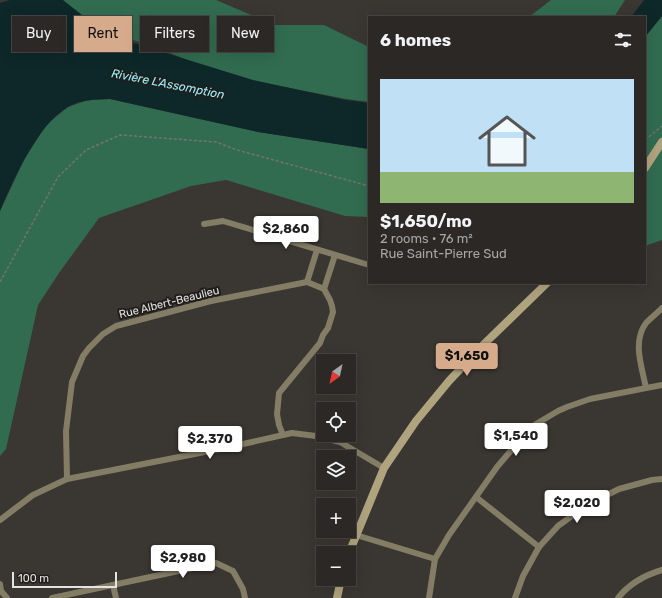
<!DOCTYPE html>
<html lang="en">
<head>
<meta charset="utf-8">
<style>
	:root { --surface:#2c2826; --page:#34302e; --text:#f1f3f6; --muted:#a6a6a7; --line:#484443; --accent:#d6ab8b }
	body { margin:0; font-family:Rubik,sans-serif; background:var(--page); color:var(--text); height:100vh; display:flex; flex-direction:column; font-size:15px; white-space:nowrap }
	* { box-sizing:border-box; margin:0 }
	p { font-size:13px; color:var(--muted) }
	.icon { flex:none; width:22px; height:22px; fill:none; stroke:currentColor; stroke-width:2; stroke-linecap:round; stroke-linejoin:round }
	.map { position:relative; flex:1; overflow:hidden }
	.details { position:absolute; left:368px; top:16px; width:278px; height:268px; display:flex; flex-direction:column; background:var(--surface); border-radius:0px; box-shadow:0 4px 16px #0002,0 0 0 1px var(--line) }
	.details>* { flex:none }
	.guide { position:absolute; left:12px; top:16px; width:296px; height:36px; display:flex; gap:8px }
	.needle { width:26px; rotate:213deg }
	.buttons { position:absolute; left:316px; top:354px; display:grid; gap:8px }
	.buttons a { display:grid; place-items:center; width:40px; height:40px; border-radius:0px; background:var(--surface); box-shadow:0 4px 16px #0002,0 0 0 1px var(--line); font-size:20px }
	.scale { position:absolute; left:12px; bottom:10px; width:105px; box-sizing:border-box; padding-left:4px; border:2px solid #e5e3e0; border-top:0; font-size:11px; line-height:14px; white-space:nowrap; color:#e5e3e0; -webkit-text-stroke:3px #201e1c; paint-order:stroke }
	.price { position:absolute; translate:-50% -34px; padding:0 9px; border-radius:4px; background:#fff; color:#222; font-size:13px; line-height:26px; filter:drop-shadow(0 1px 2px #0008) }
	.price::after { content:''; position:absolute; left:50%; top:24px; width:12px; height:9px; margin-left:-6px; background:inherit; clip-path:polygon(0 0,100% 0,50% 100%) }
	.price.selected { background:var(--accent); color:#111 }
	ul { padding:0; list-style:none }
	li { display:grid; align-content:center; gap:8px; height:212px; padding:0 12px }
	li span { display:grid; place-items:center; height:124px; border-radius:0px; color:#555 }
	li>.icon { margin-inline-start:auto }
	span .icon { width:72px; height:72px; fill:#fffc; stroke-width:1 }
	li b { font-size:17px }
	h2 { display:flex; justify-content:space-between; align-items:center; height:48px; padding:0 12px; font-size:17px }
	.chip { padding:0 14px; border-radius:0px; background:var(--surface); box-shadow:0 4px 16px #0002,0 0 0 1px var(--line); font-size:14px; line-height:36px }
	.chip.selected { background:var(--accent); color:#111 }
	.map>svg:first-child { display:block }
	.forest { fill:#316c50 }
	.water { fill:#0e282a }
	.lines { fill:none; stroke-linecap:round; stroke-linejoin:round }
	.path { stroke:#76736f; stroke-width:1.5; stroke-dasharray:3 2; stroke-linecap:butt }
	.street { stroke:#847d66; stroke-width:6 }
	.secondary { stroke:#b0a47f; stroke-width:8 }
	.labels { text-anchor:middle; stroke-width:4; stroke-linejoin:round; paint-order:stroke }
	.street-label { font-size:11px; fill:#e5e3e0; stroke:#201e1c }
	.water-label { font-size:12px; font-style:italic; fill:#99f3fb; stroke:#201e1c }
</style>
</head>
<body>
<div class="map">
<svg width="662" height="598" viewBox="0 0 662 598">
	<rect width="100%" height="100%" fill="#3a3632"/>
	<g class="forest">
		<path d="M 17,0 L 216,0 L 275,25 L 324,25 L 369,47 L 369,102 L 346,99 L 218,74 L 202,66 L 165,51 Z"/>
		<path d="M 551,0 L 625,0 L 614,17 L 529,17 Z"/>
		<path d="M 662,16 L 662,240 L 645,246 L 645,37 Z"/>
		<path d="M 110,99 L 258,132 L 369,149 L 369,217 L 345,216 L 226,180 L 191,186 L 99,218 L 59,273 L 38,305 L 6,449 L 0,456 L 0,211 L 24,160 L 46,125 L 68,107 L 88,100 Z"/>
	</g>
	<g class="water">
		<path d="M 10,0 L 63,0 L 101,30 L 127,41 L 253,80 L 346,100 L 369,103 L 369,149 L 258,132 L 110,99 C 96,100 81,99 68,107 C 37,125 14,179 0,211 L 0,3 Z"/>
		<path d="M 644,0 L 662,0 L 662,16 L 645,37 L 645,17 L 631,17 Z"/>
	</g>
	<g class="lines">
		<g class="path">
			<path d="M 645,140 L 662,126"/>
			<path d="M 0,282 L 58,177 L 86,150 L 120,135 L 216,142 L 237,150 L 369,186"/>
		</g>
		<g class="street">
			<path d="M 204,224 L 223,221 L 369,265"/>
			<path d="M 307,282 L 317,250"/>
			<path d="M 324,289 L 335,255"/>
			<path d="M 646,388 C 642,367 632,342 646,323 C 651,318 657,313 662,308"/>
			<path d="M 67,479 L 66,431 L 72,382 L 83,356 L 89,348 L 103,334 L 116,326 L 211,301 L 307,282 L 324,289 L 330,300 L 332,306 L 333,312 L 328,328 L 323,335 L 320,343 L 279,393 L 277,414 L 279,425 L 283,435"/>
			<path d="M 476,497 L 539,547"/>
			<path d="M 0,520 L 33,495 L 67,479 L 225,448 L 292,433 L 316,436 L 340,442 L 384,468"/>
			<path d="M 356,535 L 435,559"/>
			<path d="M 0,584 L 1,591 L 7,598"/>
			<path d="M 113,585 L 116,598"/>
			<path d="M 52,598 L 216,563 L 233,571 L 243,589 L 245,598"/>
			<path d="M 429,598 L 435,559 L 449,535 L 497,467 L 525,434 L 536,424 L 558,411 L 567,407 L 590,399 L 662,385"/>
			<path d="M 515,598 L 523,576 L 539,547 L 558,526 L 587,505 L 619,489 L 652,480 L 662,479"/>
			<path d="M 618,598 C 629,584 645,575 662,570"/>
		</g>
		<g class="secondary">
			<path d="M 645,168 L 662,142"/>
			<path d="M 349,553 L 384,468 L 416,421 L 449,381 L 479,349 L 547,283"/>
			<path d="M 337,598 L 341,579"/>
		</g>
	</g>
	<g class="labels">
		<g class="street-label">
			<text transform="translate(169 302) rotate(-14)" y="4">Rue Albert-Beaulieu</text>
		</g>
		<g class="water-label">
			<text transform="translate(168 84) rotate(11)" y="4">Rivière L'Assomption</text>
		</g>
	</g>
</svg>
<div class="buttons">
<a><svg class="needle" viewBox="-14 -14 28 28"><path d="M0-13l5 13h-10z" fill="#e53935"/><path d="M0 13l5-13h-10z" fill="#a6a6a7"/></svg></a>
<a><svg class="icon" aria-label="locate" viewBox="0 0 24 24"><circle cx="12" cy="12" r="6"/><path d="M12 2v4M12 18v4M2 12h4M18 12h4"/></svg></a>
<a><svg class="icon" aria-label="layers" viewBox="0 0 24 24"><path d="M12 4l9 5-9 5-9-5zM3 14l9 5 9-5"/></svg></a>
<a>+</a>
<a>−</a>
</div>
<div class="scale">100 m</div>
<b class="price" style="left:286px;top:250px">$2,860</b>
<b class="price selected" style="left:467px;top:377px">$1,650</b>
<b class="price" style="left:516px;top:457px">$1,540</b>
<b class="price" style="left:210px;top:460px">$2,370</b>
<b class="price" style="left:577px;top:524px">$2,020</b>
<b class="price" style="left:183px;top:579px">$2,980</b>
<div class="guide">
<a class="chip">Buy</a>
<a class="chip selected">Rent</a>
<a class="chip">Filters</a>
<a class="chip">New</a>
</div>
<section class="details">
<h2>6 homes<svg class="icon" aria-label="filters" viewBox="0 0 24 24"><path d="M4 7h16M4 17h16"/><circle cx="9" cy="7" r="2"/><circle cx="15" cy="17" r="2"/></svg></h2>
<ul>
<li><span style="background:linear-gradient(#bfe0f5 75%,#8fb573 0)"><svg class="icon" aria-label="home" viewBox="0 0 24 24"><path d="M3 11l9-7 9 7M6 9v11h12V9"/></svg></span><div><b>$1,650/mo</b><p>2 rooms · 76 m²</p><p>Rue Saint-Pierre Sud</p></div></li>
</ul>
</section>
</div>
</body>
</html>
